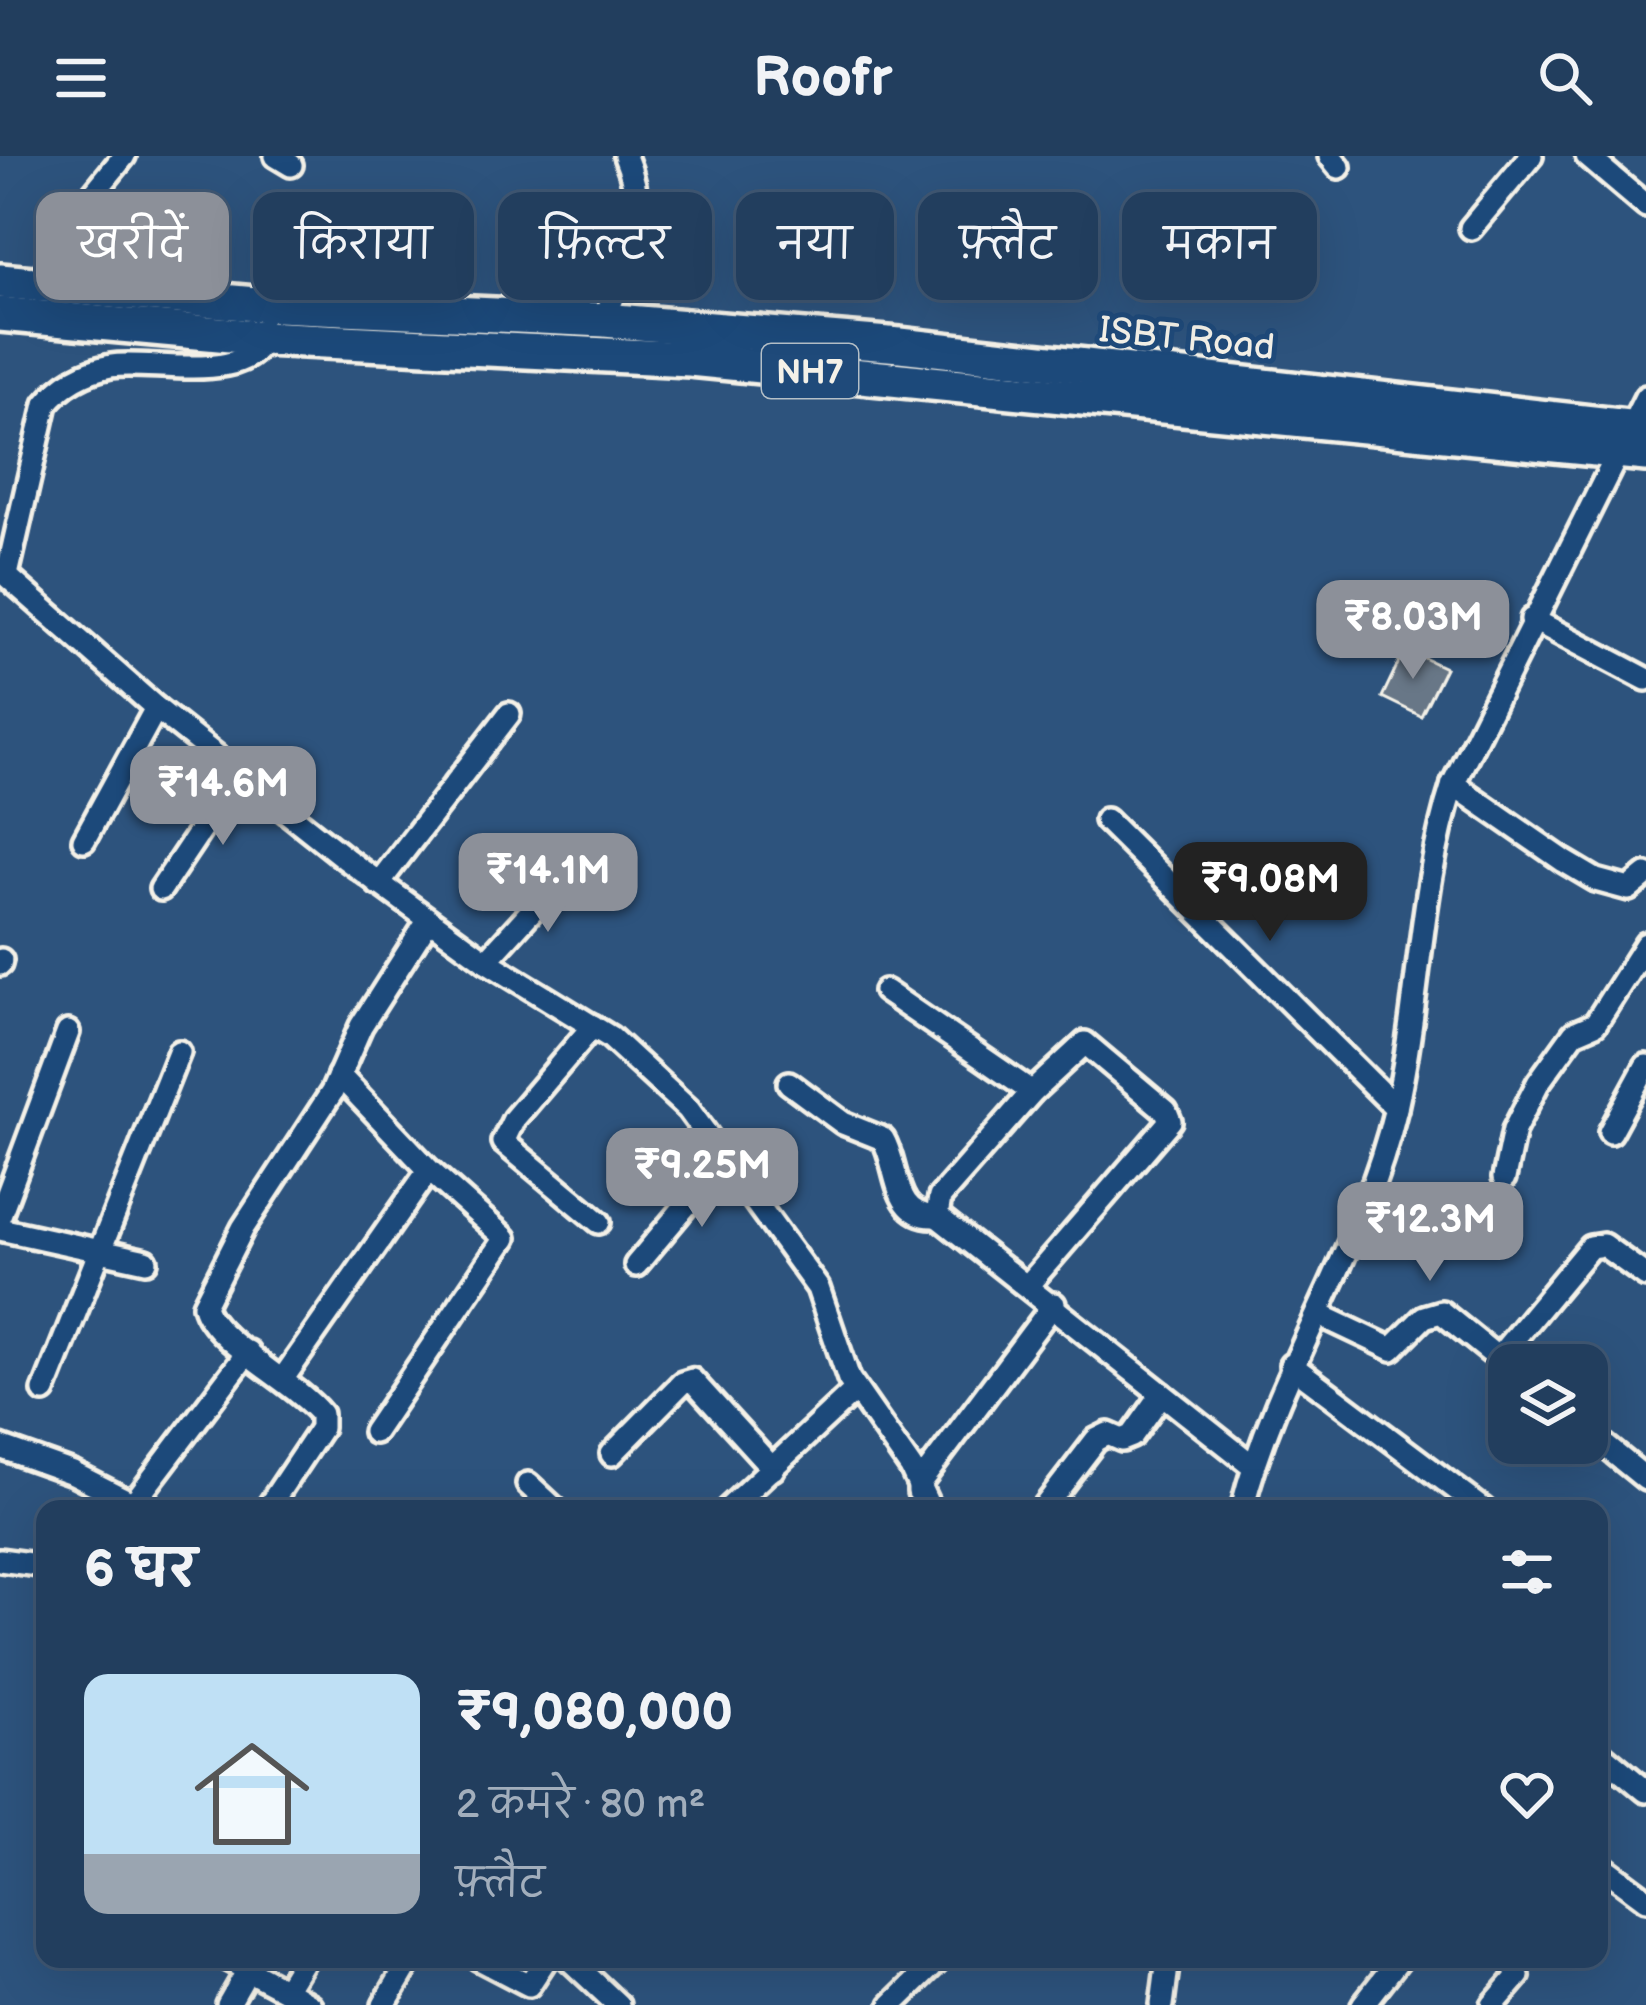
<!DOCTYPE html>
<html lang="hi">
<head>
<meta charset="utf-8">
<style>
	:root { --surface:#223e5e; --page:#2e4967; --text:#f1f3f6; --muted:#a2aebc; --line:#3f5773; --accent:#8c9099 }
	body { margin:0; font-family:"Balsamiq Sans","Playpen Sans Deva",sans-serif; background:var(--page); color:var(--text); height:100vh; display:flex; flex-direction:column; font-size:45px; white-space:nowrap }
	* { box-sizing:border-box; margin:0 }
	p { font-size:39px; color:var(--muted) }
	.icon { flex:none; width:66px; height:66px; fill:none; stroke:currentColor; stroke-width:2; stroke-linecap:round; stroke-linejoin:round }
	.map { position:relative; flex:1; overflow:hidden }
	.side { position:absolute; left:36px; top:1344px; width:1572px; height:468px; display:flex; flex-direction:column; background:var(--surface); border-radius:24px; box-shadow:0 12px 48px #0002,0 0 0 3px var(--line) }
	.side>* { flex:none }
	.guide { position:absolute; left:36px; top:36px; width:1575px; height:108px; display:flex; gap:24px }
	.fabs { position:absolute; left:1488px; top:1188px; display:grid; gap:24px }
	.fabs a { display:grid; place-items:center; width:120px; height:120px; border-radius:24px; background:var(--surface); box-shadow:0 12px 48px #0002,0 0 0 3px var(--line); font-size:60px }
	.price { position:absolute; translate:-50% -102px; padding:0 27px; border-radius:24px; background:var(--accent); color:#fff; font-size:39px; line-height:78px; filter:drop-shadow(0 3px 6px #0008) }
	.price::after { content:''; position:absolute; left:50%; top:72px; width:36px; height:27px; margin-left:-18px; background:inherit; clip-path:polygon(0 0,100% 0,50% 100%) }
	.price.active { background:#222; color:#fff }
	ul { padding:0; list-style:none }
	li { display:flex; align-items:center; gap:36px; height:300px; padding:0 48px }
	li+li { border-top:3px solid var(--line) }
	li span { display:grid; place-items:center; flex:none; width:336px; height:240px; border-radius:24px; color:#555 }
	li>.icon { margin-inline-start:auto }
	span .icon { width:144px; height:144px; fill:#fffc; stroke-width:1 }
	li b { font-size:51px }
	h2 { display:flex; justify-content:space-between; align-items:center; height:144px; padding:0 48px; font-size:51px }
	.pill { padding:0 42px; border-radius:24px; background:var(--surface); box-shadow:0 12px 48px #0002,0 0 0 3px var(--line); font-size:42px; line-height:108px }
	.pill.active { background:var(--accent); color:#fff }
	header { display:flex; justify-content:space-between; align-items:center; height:156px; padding:0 48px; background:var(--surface); font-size:54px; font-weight:800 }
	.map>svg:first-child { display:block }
	.building { fill:#677787; stroke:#f4f1e8; stroke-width:3 }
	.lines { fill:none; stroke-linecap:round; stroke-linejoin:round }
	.minor-casing { stroke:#f4f1e8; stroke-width:30 }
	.highway-casing { stroke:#f4f1e8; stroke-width:42 }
	.minor { stroke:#1f4a7a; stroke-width:21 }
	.highway { stroke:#1f4a7a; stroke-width:33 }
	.labels { text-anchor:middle; stroke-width:10; stroke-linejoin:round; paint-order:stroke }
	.shield { fill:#1f4a7a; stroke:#b4bfc7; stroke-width:3 }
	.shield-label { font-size:33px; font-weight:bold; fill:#f4f1e8 }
	.street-label { font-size:36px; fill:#f4f1e8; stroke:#1f4a7a }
</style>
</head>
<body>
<header><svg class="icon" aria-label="menu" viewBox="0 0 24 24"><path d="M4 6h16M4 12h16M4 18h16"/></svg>Roofr<svg class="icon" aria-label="search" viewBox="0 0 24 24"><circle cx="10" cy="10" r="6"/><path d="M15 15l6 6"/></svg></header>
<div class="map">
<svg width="1646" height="1849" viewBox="0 0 1646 1849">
	<rect width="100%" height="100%" fill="#2d537d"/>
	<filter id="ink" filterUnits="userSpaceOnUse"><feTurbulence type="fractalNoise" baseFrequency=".00833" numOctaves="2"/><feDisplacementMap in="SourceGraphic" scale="24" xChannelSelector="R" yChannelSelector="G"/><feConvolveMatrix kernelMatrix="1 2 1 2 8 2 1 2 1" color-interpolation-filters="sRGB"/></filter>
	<g filter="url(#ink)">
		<path class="building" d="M 1405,493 L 1445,512 L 1421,560 L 1382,541 Z"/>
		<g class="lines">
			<defs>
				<g id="minor">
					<path d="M 276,0 L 291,9"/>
					<path d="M 1330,0 L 1339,11"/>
					<path d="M 1587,0 L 1646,50"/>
					<path d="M 1471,72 L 1531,0"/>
					<path d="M 39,129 L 68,69 L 124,0"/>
					<path d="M 604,164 C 628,103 652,65 625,0"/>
					<path d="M 0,414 L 156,552 L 346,703 L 486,805 L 610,881 L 688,953 L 818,1132 L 849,1223 L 911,1312 L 930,1353"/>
					<path d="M 7,419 L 46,248 C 63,227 84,215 111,210 C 149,203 260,232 264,173"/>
					<path d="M 1532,463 L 1646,523"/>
					<path d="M 1453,628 L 1564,705 L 1596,724 L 1629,733 L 1646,719"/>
					<path d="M 1106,664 L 1396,952"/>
					<path d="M 84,684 L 156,552"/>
					<path d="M 378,728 L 509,558"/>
					<path d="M 161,733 L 238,618"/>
					<path d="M 486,805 L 569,714"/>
					<path d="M 0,808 L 1,804"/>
					<path d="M 885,835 L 1032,936"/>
					<path d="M 593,870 L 514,963 L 503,986 L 599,1066"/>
					<path d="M 339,919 L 429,1014 L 505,1082 L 374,1276"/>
					<path d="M 789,927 L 843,967 L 883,983 C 899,1009 892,1063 937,1060"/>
					<path d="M 1610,976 L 1646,910"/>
					<path d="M 1504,1022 L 1514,974 L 1538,927 L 1574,877 L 1595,868 L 1646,788"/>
					<path d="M 0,1059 L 68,876"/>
					<path d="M 0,1073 L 146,1105"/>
					<path d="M 636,1109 L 724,1004"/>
					<path d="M 1028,1129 L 1170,965 L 1166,955 L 1085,887 L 1032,936 L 940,1041 L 937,1060 L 1253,1310"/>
					<path d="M 1318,1158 L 1392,1193 L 1424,1161 L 1441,1156 L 1509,1211"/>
					<path d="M 1498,1202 L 1590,1091 L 1603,1089 L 1646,1120"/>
					<path d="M 1291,1209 L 1483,1353"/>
					<path d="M 284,1221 L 429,1014"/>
					<path d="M 44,1235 L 179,896"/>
					<path d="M 1587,1275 L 1646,1323"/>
					<path d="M 0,1291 L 73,1317 L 134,1348"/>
					<path d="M 612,1298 L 682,1227 L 692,1224 L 773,1313"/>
					<path d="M 528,1328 L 555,1353"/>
					<path d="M 919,1336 L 919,1328 L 1054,1148"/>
					<path d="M 129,1353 L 248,1196"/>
					<path d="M 267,1353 L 321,1272 L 321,1258 C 294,1225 212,1185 204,1149 L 243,1072 L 332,936 L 361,870 L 428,765"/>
					<path d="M 728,1353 L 855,1234"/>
					<path d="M 1043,1353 L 1096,1284 L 1108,1278 L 1122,1284 L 1132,1280 L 1162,1238"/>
					<path d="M 1242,1353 C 1277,1212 1363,1094 1396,952 C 1420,846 1419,733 1453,628 L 1646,241"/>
					<path d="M 0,1404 L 45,1410"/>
					<path d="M 1599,1596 L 1646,1635"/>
					<path d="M 1599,1708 L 1646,1743"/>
					<path d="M 227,1803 L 285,1834 L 304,1803"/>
					<path d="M 479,1803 L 529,1829 L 546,1803"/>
					<path d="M 569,1803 L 618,1849"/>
					<path d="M 285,1834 L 310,1849"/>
					<path d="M 228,1849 L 248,1814"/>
					<path d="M 384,1849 L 411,1803"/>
					<path d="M 892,1849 L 939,1803"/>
					<path d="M 1162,1849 L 1168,1803"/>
					<path d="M 1363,1849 L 1399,1803"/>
					<path d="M 1493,1849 L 1518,1820 L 1511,1803"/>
				</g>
				<g id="highway">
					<path d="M 0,125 L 255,148 L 604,164 L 900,189 L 1646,273"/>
					<path d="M 0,158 L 263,182 L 690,203 L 1646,298"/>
				</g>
			</defs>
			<use href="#minor" class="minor-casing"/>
			<use href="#highway" class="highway-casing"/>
			<use href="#minor" class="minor"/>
			<use href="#highway" class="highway"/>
		</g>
	</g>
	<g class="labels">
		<rect class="shield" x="762" y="188" width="96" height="54" rx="9"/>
		<g class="shield-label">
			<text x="810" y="227">NH7</text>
		</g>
		<g class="street-label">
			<text transform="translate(1187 181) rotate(6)" y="13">ISBT Road</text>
		</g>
	</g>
</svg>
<div class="fabs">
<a><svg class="icon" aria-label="layers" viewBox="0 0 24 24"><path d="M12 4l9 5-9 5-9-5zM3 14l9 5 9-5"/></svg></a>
</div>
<b class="price" style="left:1413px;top:526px">₹8.03M</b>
<b class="price" style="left:223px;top:692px">₹14.6M</b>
<b class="price" style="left:548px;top:779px">₹14.1M</b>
<b class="price active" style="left:1270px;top:788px">₹9.08M</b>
<b class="price" style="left:702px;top:1074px">₹9.25M</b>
<b class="price" style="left:1430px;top:1128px">₹12.3M</b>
<div class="guide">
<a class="pill active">खरीदें</a>
<a class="pill">किराया</a>
<a class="pill">फ़िल्टर</a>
<a class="pill">नया</a>
<a class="pill">फ़्लैट</a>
<a class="pill">मकान</a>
</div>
<section class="side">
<h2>6 घर<svg class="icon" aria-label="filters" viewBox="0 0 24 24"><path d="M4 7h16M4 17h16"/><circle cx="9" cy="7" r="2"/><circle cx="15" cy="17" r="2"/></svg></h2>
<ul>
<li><span style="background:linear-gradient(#bfe0f5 75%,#9aa5b1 0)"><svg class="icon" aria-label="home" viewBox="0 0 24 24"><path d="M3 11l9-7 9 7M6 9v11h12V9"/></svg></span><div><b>₹9,080,000</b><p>2 कमरे · 80 m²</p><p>फ़्लैट</p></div><svg class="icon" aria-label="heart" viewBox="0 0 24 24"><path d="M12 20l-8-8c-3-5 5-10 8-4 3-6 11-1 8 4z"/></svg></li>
</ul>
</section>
</div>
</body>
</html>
